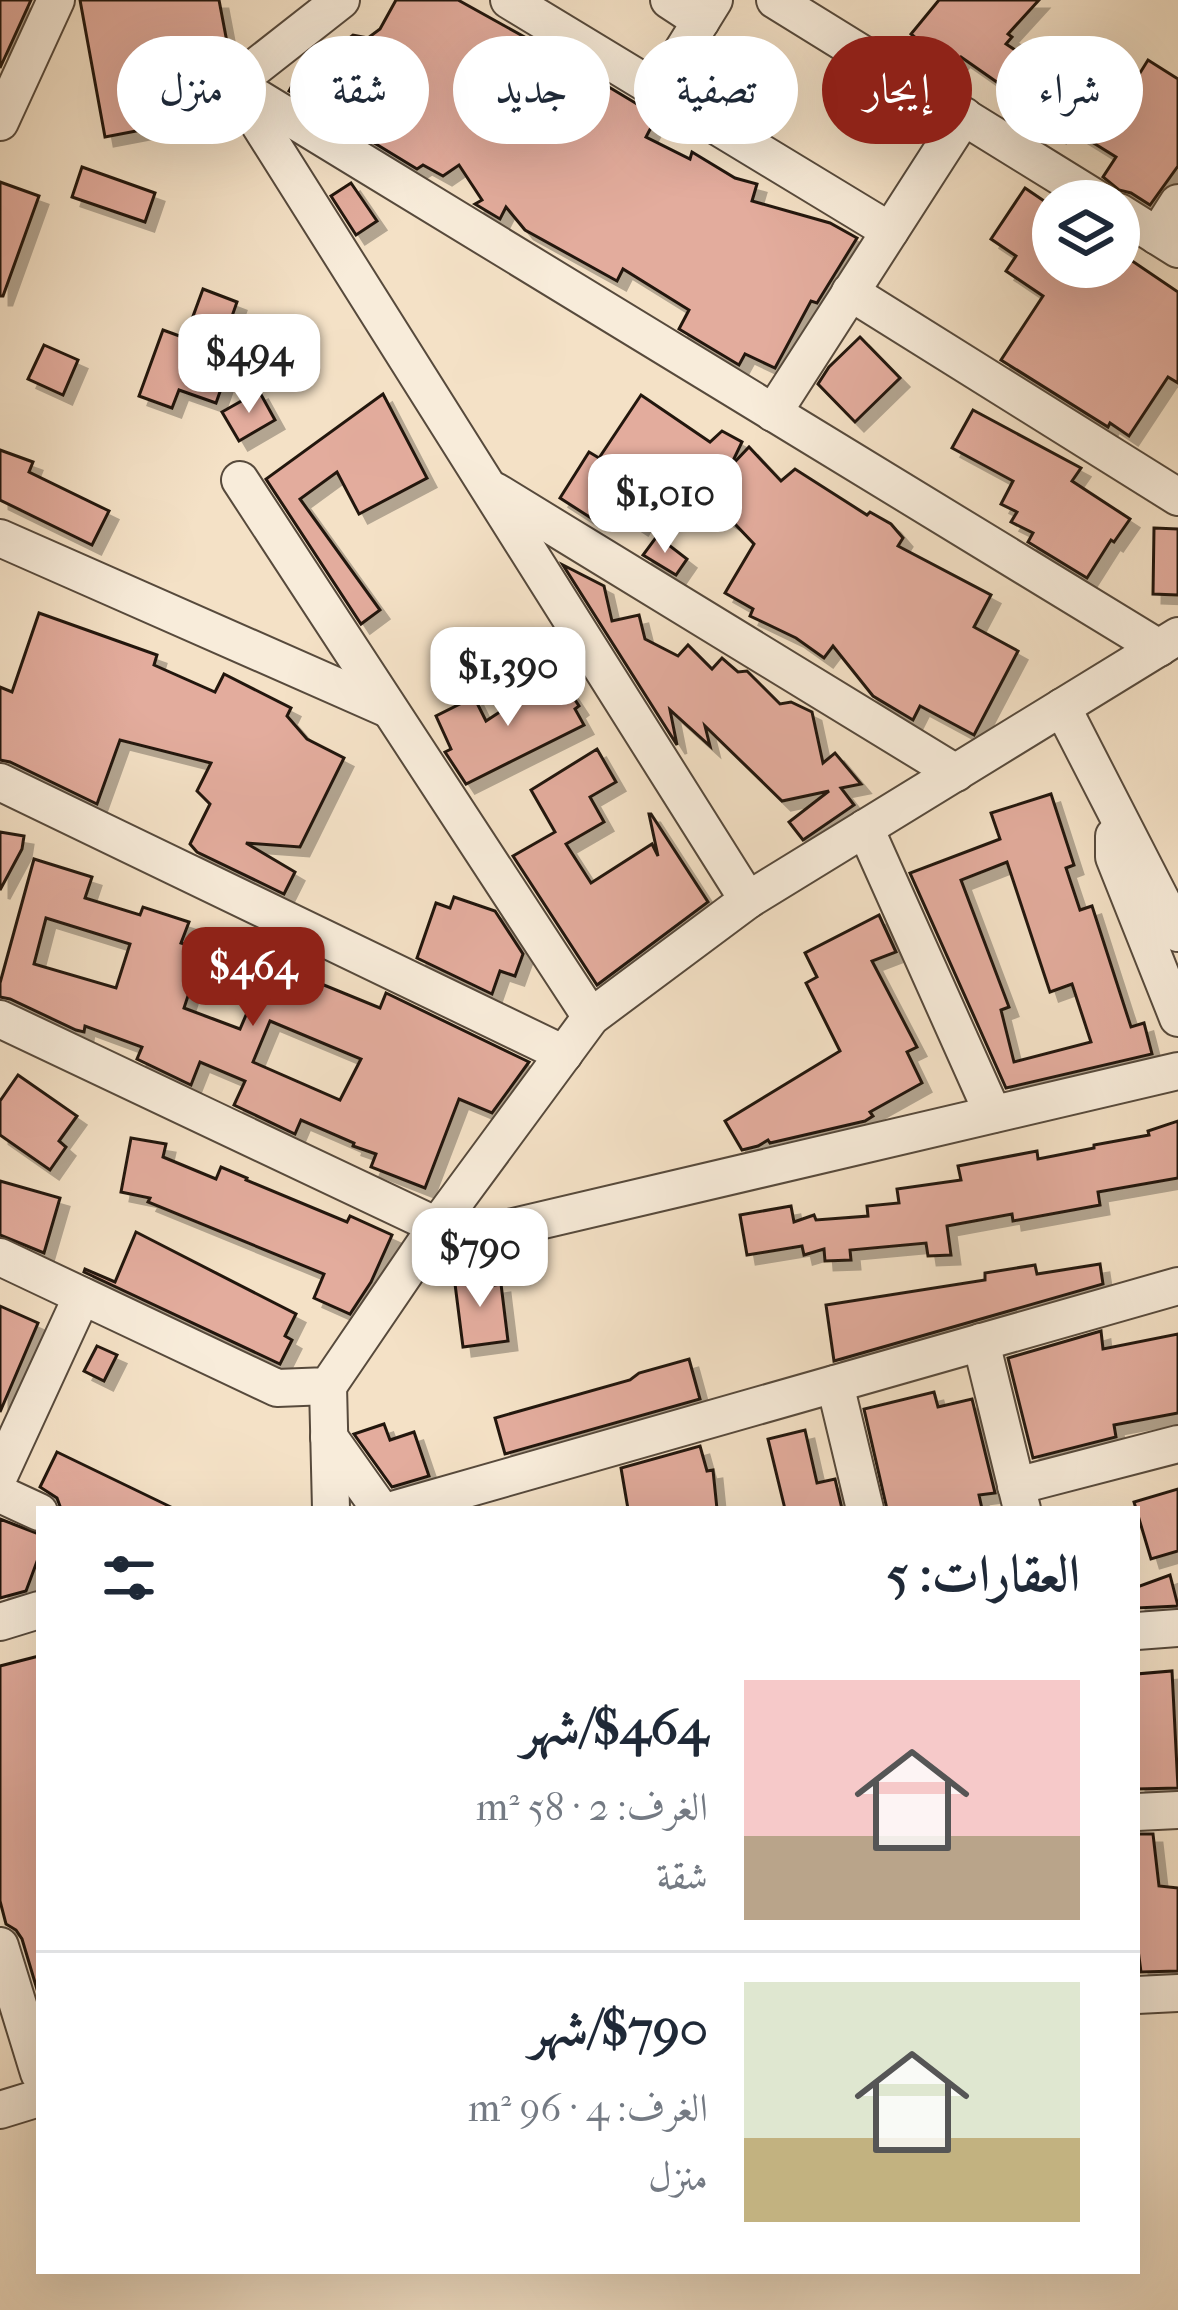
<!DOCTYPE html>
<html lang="ar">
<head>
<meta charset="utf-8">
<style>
	:root { --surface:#fff; --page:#f2f2f3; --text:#1f2937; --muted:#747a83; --line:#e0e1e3; --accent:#8f2418 }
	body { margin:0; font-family:"IM FELL French Canon",Amiri,serif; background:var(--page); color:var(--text); direction:rtl; height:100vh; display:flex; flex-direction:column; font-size:45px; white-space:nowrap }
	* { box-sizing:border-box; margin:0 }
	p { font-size:39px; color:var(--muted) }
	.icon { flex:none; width:66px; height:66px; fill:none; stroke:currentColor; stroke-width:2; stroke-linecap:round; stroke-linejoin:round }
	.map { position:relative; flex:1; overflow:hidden; direction:ltr }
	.drawer { position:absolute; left:36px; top:1506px; width:1104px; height:768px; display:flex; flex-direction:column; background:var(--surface); border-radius:0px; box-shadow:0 12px 48px #0002; direction:rtl }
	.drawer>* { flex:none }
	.guide { position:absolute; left:36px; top:36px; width:1107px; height:108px; direction:rtl; display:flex; gap:24px }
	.tools { position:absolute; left:1032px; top:180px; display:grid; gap:24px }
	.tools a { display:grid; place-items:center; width:108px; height:108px; border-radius:50%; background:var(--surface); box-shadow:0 12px 48px #0002; font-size:60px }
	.price { position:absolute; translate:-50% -102px; padding:0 27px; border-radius:24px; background:#fff; color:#222; font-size:39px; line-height:78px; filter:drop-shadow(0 3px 6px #0008) }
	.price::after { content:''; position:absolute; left:50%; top:72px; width:36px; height:27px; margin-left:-18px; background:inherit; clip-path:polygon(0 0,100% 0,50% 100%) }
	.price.current { background:var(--accent); color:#fff }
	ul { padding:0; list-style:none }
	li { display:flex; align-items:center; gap:36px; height:300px; padding:0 60px }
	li+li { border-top:3px solid var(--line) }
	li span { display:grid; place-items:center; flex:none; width:336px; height:240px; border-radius:0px; color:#555 }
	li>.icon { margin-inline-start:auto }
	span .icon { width:144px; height:144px; fill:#fffc; stroke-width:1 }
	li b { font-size:51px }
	h2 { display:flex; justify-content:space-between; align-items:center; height:144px; padding:0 60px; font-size:51px }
	.chip { padding:0 42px; border-radius:54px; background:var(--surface); box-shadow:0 12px 48px #0002; font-size:42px; line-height:108px }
	.chip.current { background:var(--accent); color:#fff }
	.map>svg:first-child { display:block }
	.building { fill:#e3ac9d; stroke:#23180e; stroke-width:3; fill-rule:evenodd; filter:url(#shadow) }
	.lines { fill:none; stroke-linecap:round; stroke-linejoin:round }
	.minor-casing { stroke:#574a3c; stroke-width:40 }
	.minor { stroke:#f8ecda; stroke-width:36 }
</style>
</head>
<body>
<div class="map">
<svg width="1178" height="2310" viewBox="0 0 1178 2310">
	<defs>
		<filter id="shadow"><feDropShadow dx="9" dy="9" stdDeviation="0" flood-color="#0004"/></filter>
	</defs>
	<rect width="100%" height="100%" fill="#f4e1c6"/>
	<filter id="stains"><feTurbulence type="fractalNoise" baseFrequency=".00167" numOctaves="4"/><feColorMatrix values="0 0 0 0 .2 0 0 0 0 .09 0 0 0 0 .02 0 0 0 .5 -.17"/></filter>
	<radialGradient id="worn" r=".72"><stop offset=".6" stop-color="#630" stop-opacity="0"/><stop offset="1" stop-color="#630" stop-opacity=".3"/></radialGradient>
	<g class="building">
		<path d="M 0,0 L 31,0 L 0,68 Z"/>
		<path d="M 80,0 L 219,0 L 230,58 L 194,66 L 201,106 L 181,110 L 183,122 L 105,137 Z"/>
		<path d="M 396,0 L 458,0 L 539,45 L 657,116 L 646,137 L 690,159 L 692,152 L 735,178 L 757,184 L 752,201 L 830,223 L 857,238 L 817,303 L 811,301 L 775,368 L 745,354 L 739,365 L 679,329 L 689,310 L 623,269 L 617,281 L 525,230 L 506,207 L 500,219 L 475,204 L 482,200 L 459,165 L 443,176 L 423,165 L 417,169 L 289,91 L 294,82 L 353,35 L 368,38 L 380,29 Z"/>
		<path d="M 939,0 L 1039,0 L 1008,34 L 1012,37 L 1006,44 L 1114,115 L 1148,60 L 1178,79 L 1178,166 L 1150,205 L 1131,193 L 1119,190 L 1103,177 L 1116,157 L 1063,124 L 1057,134 L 1019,110 L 1024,101 L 961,57 L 952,68 L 911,34 Z"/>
		<path d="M 82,167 L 155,193 L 145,222 L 72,197 Z"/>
		<path d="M 0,182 L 39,196 L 3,296 L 0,296 Z"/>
		<path d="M 351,183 L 377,221 L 356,235 L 331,196 Z"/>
		<path d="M 1025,188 L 1053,207 L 1053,267 L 1119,267 L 1119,252 L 1178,292 L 1178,383 L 1168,377 L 1129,436 L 1110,423 L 1108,427 L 1001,360 L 1043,296 L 1006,271 L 1016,256 L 991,239 Z"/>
		<path d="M 203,289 L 237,302 L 231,319 L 244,324 L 216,403 L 179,390 L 172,408 L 139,396 L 163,330 L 185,338 Z"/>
		<path d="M 860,337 L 900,378 L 855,422 L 818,384 L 829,367 Z"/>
		<path d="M 44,345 L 78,360 L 63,395 L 28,379 Z"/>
		<path d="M 259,391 L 275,420 L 239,441 L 222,412 Z"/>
		<path d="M 383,394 L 427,478 L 359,514 L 337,472 L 300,499 L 380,610 L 361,624 L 266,479 Z"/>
		<path d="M 641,395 L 710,442 L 722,431 L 742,442 L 730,467 L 749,447 L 781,481 L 795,469 L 867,515 L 870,512 L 891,524 L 903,538 L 898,546 L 991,595 L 974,627 L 1018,651 L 974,735 L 920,706 L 913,720 L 873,696 L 833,646 L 824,658 L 796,638 L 750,616 L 753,609 L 725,593 L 754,544 L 733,522 L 667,480 L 639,526 L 602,502 L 591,518 L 560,498 L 589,452 L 599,458 Z"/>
		<path d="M 973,410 L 1081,468 L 1072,481 L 1130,519 L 1114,542 L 1111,540 L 1087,578 L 1028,542 L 1033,533 L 1011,522 L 1017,512 L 1001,504 L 1013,481 L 952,448 Z"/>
		<path d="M 0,450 L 33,462 L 29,472 L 109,511 L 92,545 L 0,500 Z"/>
		<path d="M 1154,528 L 1178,529 L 1178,595 L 1153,594 Z"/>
		<path d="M 657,536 L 687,559 L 676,575 L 643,555 Z"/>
		<path d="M 563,565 L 604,586 L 612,621 L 639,615 L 645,639 L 678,656 L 688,645 L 712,669 L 722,658 L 738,672 L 747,671 L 780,704 L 791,702 L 812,712 L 823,763 L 835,753 L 861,784 L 841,788 L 854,805 L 803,840 L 789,822 L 829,791 L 782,801 L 705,726 L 710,746 L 670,710 L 677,745 Z"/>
		<path d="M 39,613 L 157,655 L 154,665 L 215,692 L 224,674 L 291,708 L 287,716 L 307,739 L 344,758 L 300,847 L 246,843 L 295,872 L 284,894 L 197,852 L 190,844 L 210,804 L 197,791 L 211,763 L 120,740 L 97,804 L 10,762 L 0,760 L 0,687 L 12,692 Z"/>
		<path d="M 558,674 L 579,706 L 575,709 L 584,725 L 466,784 L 445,752 L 451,749 L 436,716 L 474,697 L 486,721 Z"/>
		<path d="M 597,749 L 616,782 L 590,797 L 604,822 L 566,844 L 591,883 L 652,844 L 658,856 L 649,814 L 651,814 L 708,902 L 597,985 L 513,856 L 555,832 L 531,790 Z"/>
		<path d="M 1051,794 L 1074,865 L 1066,868 L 1080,910 L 1092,906 L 1131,1027 L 1144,1023 L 1152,1054 L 1006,1088 L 910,873 L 1000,839 L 991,813 ZM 1007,862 L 1050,992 L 1072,984 L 1091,1042 L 1014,1062 L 1001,1010 L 1009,1007 L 961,880 Z"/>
		<path d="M 0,832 L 24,836 L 22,849 L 0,890 Z"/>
		<path d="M 34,859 L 92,877 L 85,898 L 140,915 L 143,907 L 189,922 L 181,943 L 203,950 L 184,1008 L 240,1029 L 262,978 L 296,992 L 302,976 L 380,1008 L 386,993 L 529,1062 L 492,1113 L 459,1099 L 425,1188 L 371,1167 L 376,1154 L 353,1146 L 354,1143 L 301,1120 L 295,1134 L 234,1105 L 245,1081 L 200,1062 L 191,1085 L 137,1059 L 142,1047 L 85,1026 L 84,1032 L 76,1030 L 10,999 L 0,997 L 0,983 ZM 46,918 L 130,944 L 116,988 L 34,964 ZM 270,1021 L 361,1059 L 340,1100 L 253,1062 Z"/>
		<path d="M 454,897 L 495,911 L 523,954 L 515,976 L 500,971 L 492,994 L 417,958 L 436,903 L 450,908 Z"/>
		<path d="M 879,915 L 896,952 L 872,961 L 917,1047 L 907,1052 L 922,1083 L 870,1112 L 873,1116 L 865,1121 L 770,1143 L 768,1140 L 758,1146 L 742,1150 L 725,1121 L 840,1051 L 806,983 L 817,977 L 805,953 Z"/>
		<path d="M 18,1075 L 77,1116 L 59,1141 L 66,1147 L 50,1170 L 0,1135 L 0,1101 Z"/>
		<path d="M 1178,1121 L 1178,1178 L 1098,1192 L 1100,1205 L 1013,1221 L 1012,1214 L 947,1226 L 951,1255 L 928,1256 L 926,1243 L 850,1250 L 851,1260 L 825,1261 L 824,1249 L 804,1255 L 802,1246 L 747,1255 L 740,1215 L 791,1206 L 794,1222 L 814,1215 L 816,1220 L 868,1216 L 867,1206 L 899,1203 L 897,1189 L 961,1180 L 958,1166 L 1037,1151 L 1038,1159 L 1094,1148 L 1094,1145 L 1149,1135 L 1148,1131 Z"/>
		<path d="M 131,1138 L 166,1144 L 163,1157 L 216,1179 L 221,1167 L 247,1178 L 246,1180 L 347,1222 L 350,1216 L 392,1235 L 371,1282 L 350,1314 L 314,1298 L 324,1274 L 148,1202 L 150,1198 L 121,1192 Z"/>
		<path d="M 0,1181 L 60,1198 L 44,1253 L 0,1235 Z"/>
		<path d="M 136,1232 L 296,1314 L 285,1336 L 292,1340 L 280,1364 L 84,1272 L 85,1269 L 115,1282 Z"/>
		<path d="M 1100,1264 L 1103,1284 L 834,1361 L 826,1305 L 985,1280 L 985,1273 L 1035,1265 L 1037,1274 Z"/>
		<path d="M 486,1272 L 488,1286 L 501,1284 L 508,1341 L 463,1347 L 454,1276 Z"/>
		<path d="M 0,1306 L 38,1323 L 0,1412 Z"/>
		<path d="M 1101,1331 L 1103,1349 L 1178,1334 L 1178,1413 L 1114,1425 L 1116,1437 L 1033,1458 L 1008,1358 Z"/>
		<path d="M 97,1346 L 117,1355 L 104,1381 L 84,1371 Z"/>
		<path d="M 689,1359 L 700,1399 L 505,1454 L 495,1418 L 630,1380 L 639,1373 Z"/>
		<path d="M 934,1392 L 938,1407 L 972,1399 L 995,1493 L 979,1495 L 982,1509 L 887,1509 L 864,1409 Z"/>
		<path d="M 384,1424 L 390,1440 L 414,1432 L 429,1476 L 392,1487 L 354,1434 Z"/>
		<path d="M 805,1430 L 817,1483 L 835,1479 L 842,1509 L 785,1509 L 768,1439 Z"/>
		<path d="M 700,1446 L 707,1471 L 713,1470 L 717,1509 L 628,1509 L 621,1468 Z"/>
		<path d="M 57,1452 L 175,1509 L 61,1509 L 57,1498 L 40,1487 Z"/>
		<path d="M 1178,1489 L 1178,1551 L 1151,1559 L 1134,1502 Z"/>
		<path d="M 0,1519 L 39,1534 L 39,1556 L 26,1591 L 0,1598 Z"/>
		<path d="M 1170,1575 L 1178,1606 L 1137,1608 L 1137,1587 Z"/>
		<path d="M 39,1656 L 39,1996 L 22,1939 L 16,1930 L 6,1924 L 0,1901 L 0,1666 Z"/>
		<path d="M 1172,1671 L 1178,1788 L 1137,1789 L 1137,1674 Z"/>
		<path d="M 1137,1834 L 1153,1834 L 1159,1886 L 1178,1888 L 1178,1971 L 1141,1972 L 1137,1942 Z"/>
	</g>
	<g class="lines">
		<defs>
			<g id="minor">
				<path d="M 341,0 L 234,84 L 748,900"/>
				<path d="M 509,0 L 890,231"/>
				<path d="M 669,0 L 701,21 L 714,0"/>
				<path d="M 775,0 L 1100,201"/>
				<path d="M 243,89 L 1159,648"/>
				<path d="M 658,90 L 701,21"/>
				<path d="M 0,122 L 56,0"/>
				<path d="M 1119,212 L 1178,249"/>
				<path d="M 1157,236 L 1178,203"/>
				<path d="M 850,292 L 1178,497"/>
				<path d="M 773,413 L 964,116"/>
				<path d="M 240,480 L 591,1017"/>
				<path d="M 495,491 L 956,773"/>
				<path d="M 0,538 L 388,709"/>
				<path d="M 1062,707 L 1178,933"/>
				<path d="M 0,782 L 564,1054"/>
				<path d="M 865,828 L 993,1114"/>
				<path d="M 1114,836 L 1114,857 L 1178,1018"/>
				<path d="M 0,1019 L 437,1226 L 496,1231 L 1178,1071"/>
				<path d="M 0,1257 L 277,1388 L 328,1386 L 437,1226 L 591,1017 L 748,900 L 1178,636"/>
				<path d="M 981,1342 L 1022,1509"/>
				<path d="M 835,1384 L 865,1509"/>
				<path d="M 328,1386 L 331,1509"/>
				<path d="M 329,1437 L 380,1509"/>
				<path d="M 0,1474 L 82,1296"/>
				<path d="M 1016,1486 L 1178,1444"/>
				<path d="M 0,1494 L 39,1512"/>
				<path d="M 396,1509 L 1178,1286"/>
				<path d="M 0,1622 L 39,1610"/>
				<path d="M 1137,1631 L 1178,1628"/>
				<path d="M 1137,1812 L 1178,1810"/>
				<path d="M 0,1946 L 39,2073"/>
				<path d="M 1137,1995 L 1178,1993"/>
				<path d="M 0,2110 L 39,2098"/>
			</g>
		</defs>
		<use href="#minor" class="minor-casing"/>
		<use href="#minor" class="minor"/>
	</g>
	<rect width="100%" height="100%" filter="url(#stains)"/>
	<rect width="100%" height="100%" fill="url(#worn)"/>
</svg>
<div class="tools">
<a><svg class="icon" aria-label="layers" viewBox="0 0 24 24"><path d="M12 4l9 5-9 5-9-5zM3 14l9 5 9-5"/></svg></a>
</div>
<b class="price" style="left:249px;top:416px">$494</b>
<b class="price" style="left:665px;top:556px">$1,010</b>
<b class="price" style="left:508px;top:729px">$1,390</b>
<b class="price current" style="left:253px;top:1029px">$464</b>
<b class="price" style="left:480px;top:1310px">$790</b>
<div class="guide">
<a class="chip">شراء</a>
<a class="chip current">إيجار</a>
<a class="chip">تصفية</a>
<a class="chip">جديد</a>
<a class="chip">شقة</a>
<a class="chip">منزل</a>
</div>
<section class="drawer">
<h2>العقارات: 5<svg class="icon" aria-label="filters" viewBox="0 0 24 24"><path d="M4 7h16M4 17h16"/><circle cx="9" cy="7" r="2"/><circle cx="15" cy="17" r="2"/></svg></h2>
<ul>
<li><span style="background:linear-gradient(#f6c9c9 65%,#b9a48a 0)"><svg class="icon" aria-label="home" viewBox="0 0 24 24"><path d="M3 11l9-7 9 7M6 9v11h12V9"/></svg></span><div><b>$464/شهر</b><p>الغرف: 2 · 58 m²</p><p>شقة</p></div></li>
<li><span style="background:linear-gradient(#dfe7d0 65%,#c2b280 0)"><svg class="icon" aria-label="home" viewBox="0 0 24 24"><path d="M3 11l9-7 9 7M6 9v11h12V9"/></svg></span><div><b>$790/شهر</b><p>الغرف: 4 · 96 m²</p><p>منزل</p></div></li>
</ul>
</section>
</div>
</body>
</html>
